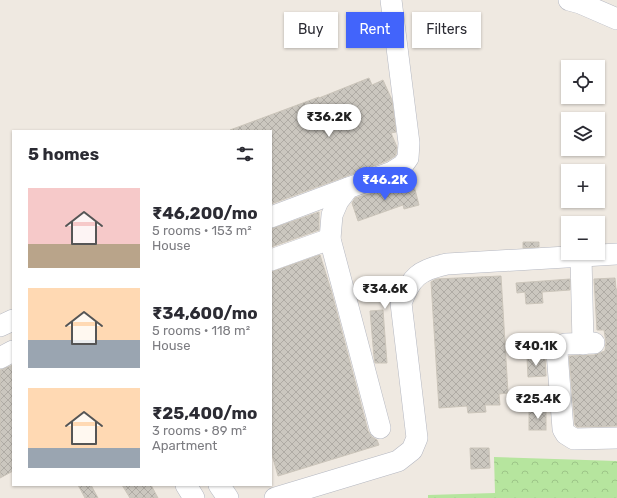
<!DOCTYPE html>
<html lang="en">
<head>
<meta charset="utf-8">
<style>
	:root { --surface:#fff; --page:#f2f2f3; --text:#2b2b33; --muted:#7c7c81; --accent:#4264fb }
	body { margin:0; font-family:Rubik,sans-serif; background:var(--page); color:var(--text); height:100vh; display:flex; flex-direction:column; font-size:15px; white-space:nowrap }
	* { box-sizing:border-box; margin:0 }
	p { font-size:13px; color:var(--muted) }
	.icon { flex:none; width:22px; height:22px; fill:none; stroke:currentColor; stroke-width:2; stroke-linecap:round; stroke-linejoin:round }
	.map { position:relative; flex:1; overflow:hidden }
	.sheet { position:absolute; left:12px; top:130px; width:260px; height:356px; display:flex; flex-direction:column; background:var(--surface); border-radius:0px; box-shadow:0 1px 3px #0004 }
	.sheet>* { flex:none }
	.hud { position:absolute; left:284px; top:12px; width:273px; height:36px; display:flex; gap:8px }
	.buttons { position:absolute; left:561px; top:60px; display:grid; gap:8px }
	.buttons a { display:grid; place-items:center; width:44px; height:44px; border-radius:0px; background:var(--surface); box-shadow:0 1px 3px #0004; font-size:20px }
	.price { position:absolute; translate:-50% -34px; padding:0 9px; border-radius:14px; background:#fff; color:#222; font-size:13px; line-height:26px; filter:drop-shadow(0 1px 2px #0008) }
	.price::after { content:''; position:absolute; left:50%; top:24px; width:12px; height:9px; margin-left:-6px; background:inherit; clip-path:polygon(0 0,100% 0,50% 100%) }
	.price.on { background:var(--accent); color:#fff }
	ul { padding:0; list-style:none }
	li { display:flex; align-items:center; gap:12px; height:100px; padding:0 16px }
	li span { display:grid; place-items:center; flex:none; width:112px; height:80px; border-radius:0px; color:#555 }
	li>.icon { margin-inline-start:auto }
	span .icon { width:48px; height:48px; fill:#fffc; stroke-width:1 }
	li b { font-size:17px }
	h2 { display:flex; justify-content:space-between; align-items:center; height:48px; padding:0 16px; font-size:17px }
	.chip { padding:0 14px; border-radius:0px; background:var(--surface); box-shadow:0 1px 3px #0004; font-size:14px; line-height:36px }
	.chip.on { background:var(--accent); color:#fff }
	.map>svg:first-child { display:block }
	.forest { fill:url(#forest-crowns) }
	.building { fill:url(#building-cross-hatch); stroke:#cbc5ba }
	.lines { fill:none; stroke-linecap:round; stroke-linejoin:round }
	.minor-casing { stroke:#b4b7c1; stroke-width:22 }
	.minor { stroke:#fff; stroke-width:21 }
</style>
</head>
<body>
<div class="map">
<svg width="617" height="498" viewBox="0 0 617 498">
	<defs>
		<pattern id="forest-crowns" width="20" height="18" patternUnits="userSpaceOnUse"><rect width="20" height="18" fill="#b6e59e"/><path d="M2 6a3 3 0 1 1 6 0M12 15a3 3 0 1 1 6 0" fill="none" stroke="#9dc588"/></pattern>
		<pattern id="building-cross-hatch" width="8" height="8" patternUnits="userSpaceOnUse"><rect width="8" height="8" fill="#cbc7bf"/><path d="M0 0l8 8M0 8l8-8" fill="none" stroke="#afaba4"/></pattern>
	</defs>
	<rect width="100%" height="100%" fill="#efe9e1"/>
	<path class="forest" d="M 494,457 L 617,461 L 617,498 L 428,498 L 428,495 L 495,493 Z"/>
	<g class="building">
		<path d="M 369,78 L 372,85 L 383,80 L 392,100 L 396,132 L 391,133 L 397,147 L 396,154 L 395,156 L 387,161 L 271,204 L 271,131 L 230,131 L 230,130 L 319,97 L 319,98 Z"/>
		<path d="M 413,182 L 419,205 L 404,209 L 403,205 L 358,221 L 352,203 L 355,198 Z"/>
		<path d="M 319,212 L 319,230 L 271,247 L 271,229 Z"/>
		<path d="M 523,242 L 539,242 L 539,247 L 523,248 Z"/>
		<path d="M 320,255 L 331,290 L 368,431 L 372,437 L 377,440 L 379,445 L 278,476 L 271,451 L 271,272 Z"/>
		<path d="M 501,276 L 508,393 L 499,394 L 500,405 L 485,405 L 486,412 L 468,413 L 467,406 L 439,408 L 431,282 L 436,279 Z"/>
		<path d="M 615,278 L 616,289 L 617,289 L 617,426 L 577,427 L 575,425 L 569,356 L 594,355 L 605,351 L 606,342 L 604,330 L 597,330 L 594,279 Z"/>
		<path d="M 570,279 L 570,290 L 542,292 L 543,303 L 526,304 L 525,292 L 517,293 L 516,283 Z"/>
		<path d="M 383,310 L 387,363 L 375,363 L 374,357 L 370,311 Z"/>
		<path d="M 545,357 L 546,376 L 528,377 L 527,358 Z"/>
		<path d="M 13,365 L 13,471 L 0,478 L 0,370 Z"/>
		<rect x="529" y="411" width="17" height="19"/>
		<path d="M 470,448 L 489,448 L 490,468 L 471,469 Z"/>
		<path d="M 78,485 L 91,485 L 98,498 L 85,498 Z"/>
		<path d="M 122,485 L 151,485 L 158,498 L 130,498 Z"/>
	</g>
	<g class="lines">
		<defs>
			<g id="minor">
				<path d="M 569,0 L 580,3 L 617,19"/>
				<path d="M 271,217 L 348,188"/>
				<path d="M 581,256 L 583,344"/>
				<path d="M 271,260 L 330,239"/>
				<path d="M 0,326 L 13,320"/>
				<path d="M 594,343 L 565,344 C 560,345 559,347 557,352 L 563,429 L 566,434 L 574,439 L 617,438"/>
				<path d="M 0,358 L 13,351"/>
				<path d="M 380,428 L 330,239 L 332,215 L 338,201 L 348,188 L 392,172 L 403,165 L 408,158 L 409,143 L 391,0"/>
				<path d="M 186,485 L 194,498"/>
				<path d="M 219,485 L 228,498"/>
				<path d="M 275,498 L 398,461 L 412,450 L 417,438 L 401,303 C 411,277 419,270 447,264 L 617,254"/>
			</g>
		</defs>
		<use href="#minor" class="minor-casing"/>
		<use href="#minor" class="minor"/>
	</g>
</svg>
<div class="buttons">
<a><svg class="icon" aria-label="locate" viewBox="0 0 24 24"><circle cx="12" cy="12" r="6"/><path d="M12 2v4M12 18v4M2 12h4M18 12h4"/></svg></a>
<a><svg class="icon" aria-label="layers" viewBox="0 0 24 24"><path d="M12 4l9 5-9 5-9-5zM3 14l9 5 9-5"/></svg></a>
<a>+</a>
<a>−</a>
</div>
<b class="price" style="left:329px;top:138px">₹36.2K</b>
<b class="price on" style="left:385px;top:201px">₹46.2K</b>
<b class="price" style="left:385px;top:310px">₹34.6K</b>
<b class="price" style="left:536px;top:367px">₹40.1K</b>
<b class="price" style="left:538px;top:420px">₹25.4K</b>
<div class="hud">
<a class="chip">Buy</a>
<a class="chip on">Rent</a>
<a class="chip">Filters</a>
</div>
<section class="sheet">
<h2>5 homes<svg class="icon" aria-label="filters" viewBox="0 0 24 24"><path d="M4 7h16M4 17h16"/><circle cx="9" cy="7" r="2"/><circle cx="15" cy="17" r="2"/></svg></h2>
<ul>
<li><span style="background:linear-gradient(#f6c9c9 70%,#b9a48a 0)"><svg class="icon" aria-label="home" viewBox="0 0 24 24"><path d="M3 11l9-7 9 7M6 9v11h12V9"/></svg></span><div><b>₹46,200/mo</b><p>5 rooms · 153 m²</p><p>House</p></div></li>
<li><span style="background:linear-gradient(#ffd9b3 65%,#9aa5b1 0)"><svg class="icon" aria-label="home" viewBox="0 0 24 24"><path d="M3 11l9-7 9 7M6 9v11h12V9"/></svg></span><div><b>₹34,600/mo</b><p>5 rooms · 118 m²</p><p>House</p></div></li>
<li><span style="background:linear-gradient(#ffd9b3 75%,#9aa5b1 0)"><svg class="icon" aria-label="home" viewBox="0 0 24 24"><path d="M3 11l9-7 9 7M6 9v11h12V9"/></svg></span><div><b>₹25,400/mo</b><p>3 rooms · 89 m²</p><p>Apartment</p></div></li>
</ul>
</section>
</div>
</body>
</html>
